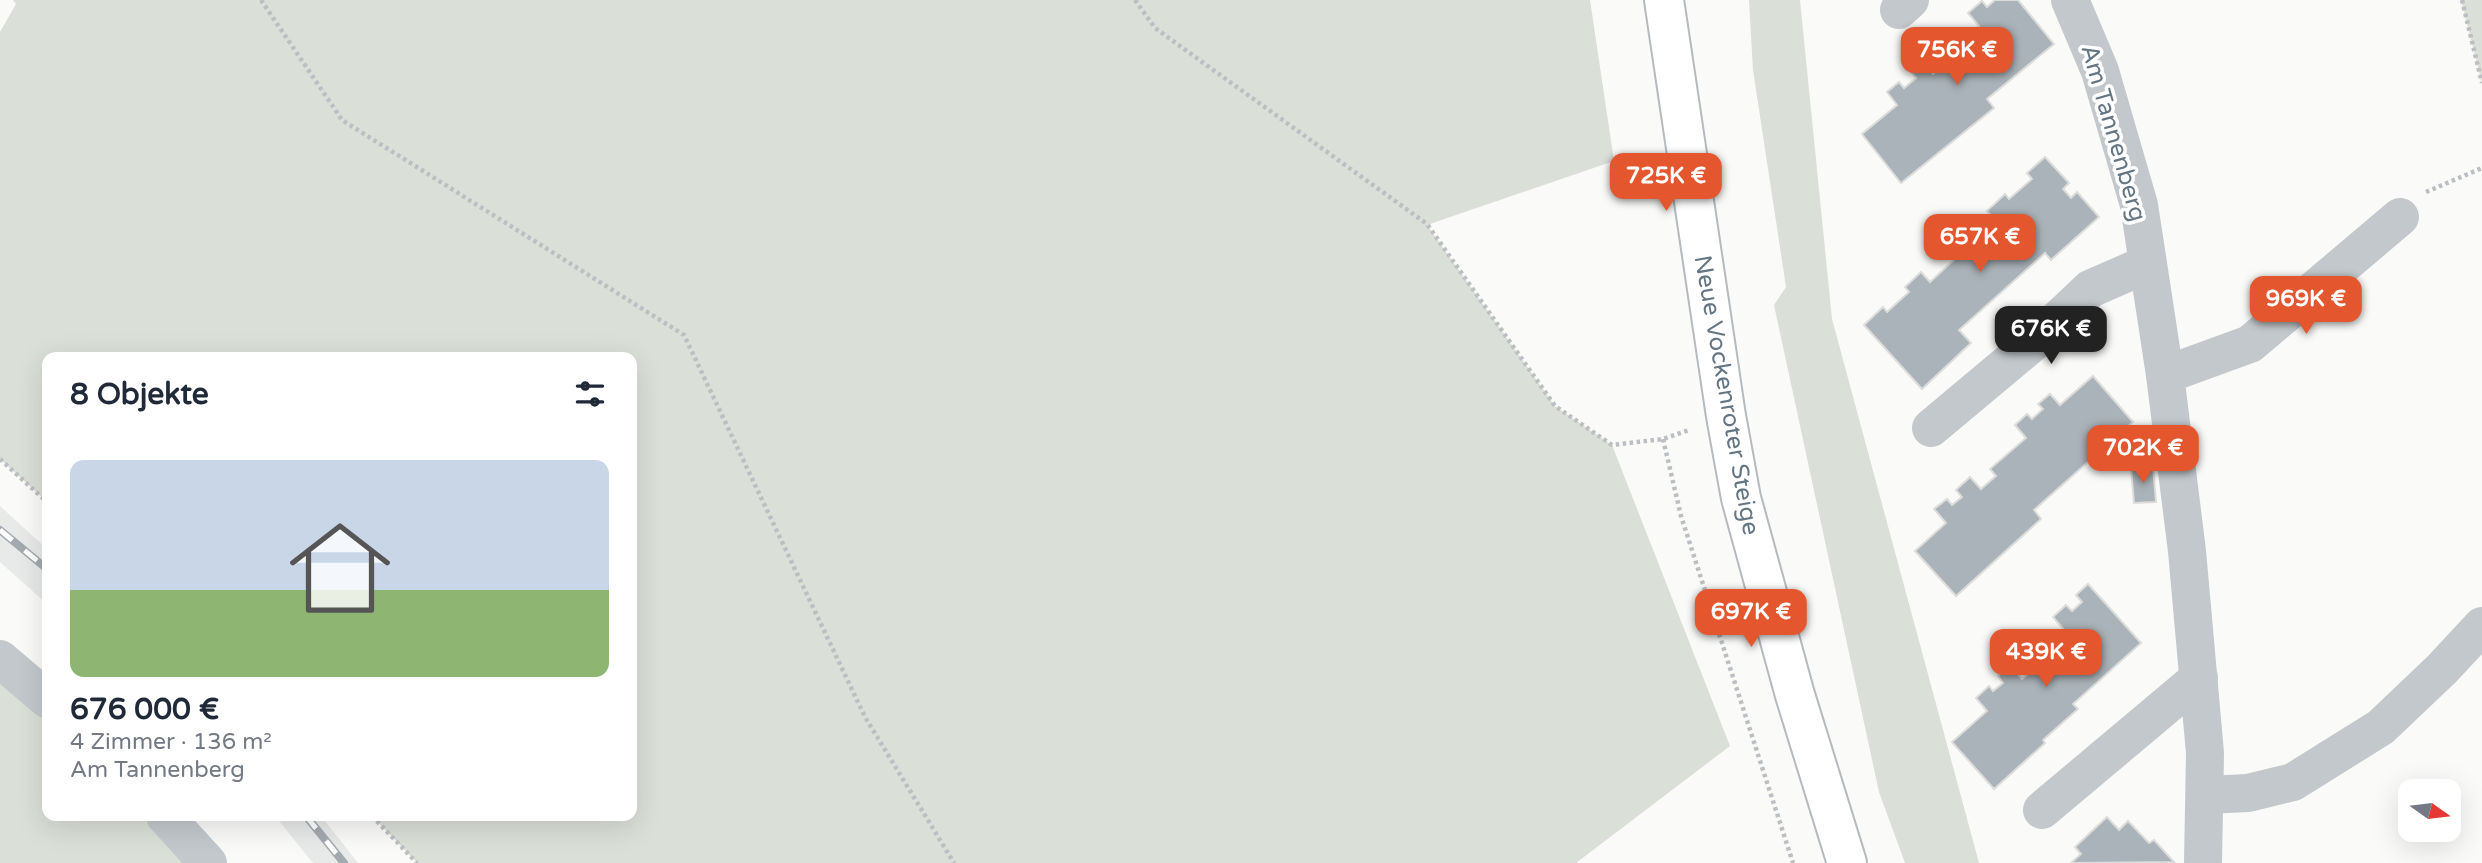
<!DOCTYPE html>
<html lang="de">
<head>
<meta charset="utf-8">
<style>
	:root { --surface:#fff; --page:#f2f2f3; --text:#1f2937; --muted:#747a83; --accent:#e4572e }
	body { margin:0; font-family:"Varela Round",sans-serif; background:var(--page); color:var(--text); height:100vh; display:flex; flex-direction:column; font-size:26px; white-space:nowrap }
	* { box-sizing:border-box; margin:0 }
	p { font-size:23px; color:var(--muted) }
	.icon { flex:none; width:38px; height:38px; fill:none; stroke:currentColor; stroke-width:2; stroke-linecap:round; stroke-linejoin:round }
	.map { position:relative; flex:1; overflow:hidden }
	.sheet { position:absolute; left:42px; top:352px; width:595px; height:469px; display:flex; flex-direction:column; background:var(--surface); border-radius:14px; box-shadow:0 7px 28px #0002 }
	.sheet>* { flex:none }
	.needle { width:46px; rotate:104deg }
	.controls { position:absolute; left:2398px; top:779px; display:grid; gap:14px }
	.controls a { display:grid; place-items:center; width:63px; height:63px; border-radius:14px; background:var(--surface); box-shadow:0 7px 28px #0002; font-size:35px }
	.price { position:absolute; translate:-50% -60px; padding:0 16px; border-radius:14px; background:var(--accent); color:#fff; font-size:23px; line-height:46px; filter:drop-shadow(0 2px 4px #0008) }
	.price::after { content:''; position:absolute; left:50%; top:42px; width:21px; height:16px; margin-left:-10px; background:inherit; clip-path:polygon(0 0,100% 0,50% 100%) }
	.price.selected { background:#222; color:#fff }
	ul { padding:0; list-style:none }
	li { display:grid; align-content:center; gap:14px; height:371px; padding:0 28px }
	li span { display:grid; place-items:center; height:217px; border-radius:14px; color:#555 }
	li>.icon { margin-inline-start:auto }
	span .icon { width:126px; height:126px; fill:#fffc; stroke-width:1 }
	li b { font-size:30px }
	h2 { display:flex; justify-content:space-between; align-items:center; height:84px; padding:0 28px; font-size:30px }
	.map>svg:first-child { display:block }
	.built { fill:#e8e9e9 }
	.green { fill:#dadfd7 }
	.building { fill:#aab3b9; stroke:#dcdcda; stroke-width:2 }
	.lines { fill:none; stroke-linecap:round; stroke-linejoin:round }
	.major-casing { stroke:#b5babe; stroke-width:42 }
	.path { stroke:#bbbfc2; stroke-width:4.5; stroke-dasharray:3.5 3.5; stroke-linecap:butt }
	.minor { stroke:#c3c8cc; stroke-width:38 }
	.major { stroke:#fff; stroke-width:38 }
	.rail-casing { stroke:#a2aab0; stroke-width:8 }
	.rail { stroke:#fff; stroke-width:5; stroke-dasharray:16; stroke-linecap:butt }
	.labels { text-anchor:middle; stroke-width:7; stroke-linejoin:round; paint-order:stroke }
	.street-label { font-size:24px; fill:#657683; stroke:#fff }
</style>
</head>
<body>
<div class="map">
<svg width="2482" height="863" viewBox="0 0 2482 863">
	<rect width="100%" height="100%" fill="#fafaf8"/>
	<g class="built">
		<path d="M 0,506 L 47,549 L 47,604 L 0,562 Z"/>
		<path d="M 275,816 L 321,816 L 358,863 L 313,863 Z"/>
	</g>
	<g class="green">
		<path d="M 13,0 L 1590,0 L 1614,161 L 1427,225 L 1555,406 L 1612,445 L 1730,746 L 1576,863 L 417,863 L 372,816 L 632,816 L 632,357 L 47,357 L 47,502 L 0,459 L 0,32 L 16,4 Z"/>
		<path d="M 1749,0 L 1800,0 L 1832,319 L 1979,863 L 1905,863 L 1879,792 L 1774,305 L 1786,287 L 1753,70 Z"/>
		<path d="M 2461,0 L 2482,0 L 2482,84 Z"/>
		<path d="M 0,659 L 47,699 L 47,816 L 165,816 L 208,863 L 0,863 Z"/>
	</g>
	<g class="building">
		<path d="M 2018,0 L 2054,44 L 1987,99 L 1994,108 L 1901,183 L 1862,134 L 1897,105 L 1887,92 L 1899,82 L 1904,88 L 1916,78 L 1911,72 L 1923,62 L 1933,74 L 1951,59 L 1947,53 L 1979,26 L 1968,13 L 1982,1 L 1987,7 L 1995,0 Z"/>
		<path d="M 2045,157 L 2069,183 L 2063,189 L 2071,198 L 2077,192 L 2099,217 L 2051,260 L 2045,253 L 1959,330 L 1971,343 L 1922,389 L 1864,325 L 1883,307 L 1887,312 L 1909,292 L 1905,287 L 1921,272 L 1930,282 L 1996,221 L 1987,211 L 2005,194 L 2009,199 L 2032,179 L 2027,173 Z"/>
		<path d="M 2093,376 L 2133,422 L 2034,510 L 2041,519 L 1956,596 L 1915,551 L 1946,523 L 1934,509 L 1947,499 L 1952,505 L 1962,497 L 1956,490 L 1970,477 L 1981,489 L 1996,476 L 1990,469 L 2026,438 L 2015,425 L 2027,414 L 2032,419 L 2043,409 L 2038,404 L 2050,394 L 2060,405 Z"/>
		<path d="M 2153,467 L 2156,502 L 2134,503 L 2131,468 Z"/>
		<path d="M 2088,584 L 2141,643 L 2073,704 L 2078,709 L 2043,740 L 2045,743 L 1994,789 L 1952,742 L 1987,711 L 1976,698 L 1989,686 L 1993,691 L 2003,683 L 1998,676 L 2010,665 L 2022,679 L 2040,664 L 2035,658 L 2065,631 L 2053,617 L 2066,605 L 2072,611 L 2082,602 L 2076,595 Z"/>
		<path d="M 2107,817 L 2119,830 L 2128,821 L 2149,843 L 2154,840 L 2174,862 L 2071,863 L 2081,854 L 2075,847 Z"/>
	</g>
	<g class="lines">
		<defs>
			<path id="major" d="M 1664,0 L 1726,416 L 1741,498 L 1795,695 L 1847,863"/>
		</defs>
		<use href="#major" class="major-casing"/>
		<g class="path">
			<path d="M 261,0 L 342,120 L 684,335 L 865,717 L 954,863"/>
			<path d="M 1135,0 L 1155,28 L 1427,224 L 1555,406 L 1612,445 L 1663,439 L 1689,430"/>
			<path d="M 2462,0 L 2482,83"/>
			<path d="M 2426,192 L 2482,168"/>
			<path d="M 1663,439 L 1681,516 L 1793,863"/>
			<path d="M 0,459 L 47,502"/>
			<path d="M 372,816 L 417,863"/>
		</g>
		<g class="minor">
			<path d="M 2070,0 L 2100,71 L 2139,205 L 2165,375 L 2187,551 L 2205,753 L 2203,863"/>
			<path d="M 1899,10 L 1910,0"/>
			<path d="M 2165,375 L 2250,344 L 2400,217"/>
			<path d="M 1931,428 L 2036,340 L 2090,289 L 2147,264"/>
			<path d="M 0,659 L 47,699"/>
			<path d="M 2206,795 L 2248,793 L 2293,782 L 2381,727 L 2442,669 L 2482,626"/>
			<path d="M 2042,810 L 2199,678"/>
			<path d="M 165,816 L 208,863"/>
		</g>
		<use href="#major" class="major"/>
		<defs>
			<g id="rail">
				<path d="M 0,530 L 47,569"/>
				<path d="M 306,816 L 344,863"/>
			</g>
		</defs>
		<use href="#rail" class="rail-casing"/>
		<use href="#rail" class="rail"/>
	</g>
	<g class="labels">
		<g class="street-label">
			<text transform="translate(2114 133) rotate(74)" y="8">Am Tannenberg</text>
			<text transform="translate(1727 395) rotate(80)" y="8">Neue Vockenroter Steige</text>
		</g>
	</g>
</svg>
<div class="controls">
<a><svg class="needle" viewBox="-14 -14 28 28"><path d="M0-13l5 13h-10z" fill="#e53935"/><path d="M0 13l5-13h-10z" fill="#747a83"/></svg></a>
</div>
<b class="price" style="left:1957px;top:87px">756K €</b>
<b class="price" style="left:1666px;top:213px">725K €</b>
<b class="price" style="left:1980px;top:274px">657K €</b>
<b class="price" style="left:2306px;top:336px">969K €</b>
<b class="price selected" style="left:2051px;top:366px">676K €</b>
<b class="price" style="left:2143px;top:485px">702K €</b>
<b class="price" style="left:1751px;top:649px">697K €</b>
<b class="price" style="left:2046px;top:689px">439K €</b>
<section class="sheet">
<h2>8 Objekte<svg class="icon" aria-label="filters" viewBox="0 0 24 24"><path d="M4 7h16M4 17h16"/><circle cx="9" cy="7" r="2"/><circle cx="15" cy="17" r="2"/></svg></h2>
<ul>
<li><span style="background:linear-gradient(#c9d6e8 60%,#8fb573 0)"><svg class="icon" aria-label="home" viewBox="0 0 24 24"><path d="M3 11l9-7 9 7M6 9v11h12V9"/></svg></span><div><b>676 000 €</b><p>4 Zimmer · 136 m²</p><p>Am Tannenberg</p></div></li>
</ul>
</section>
</div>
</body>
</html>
